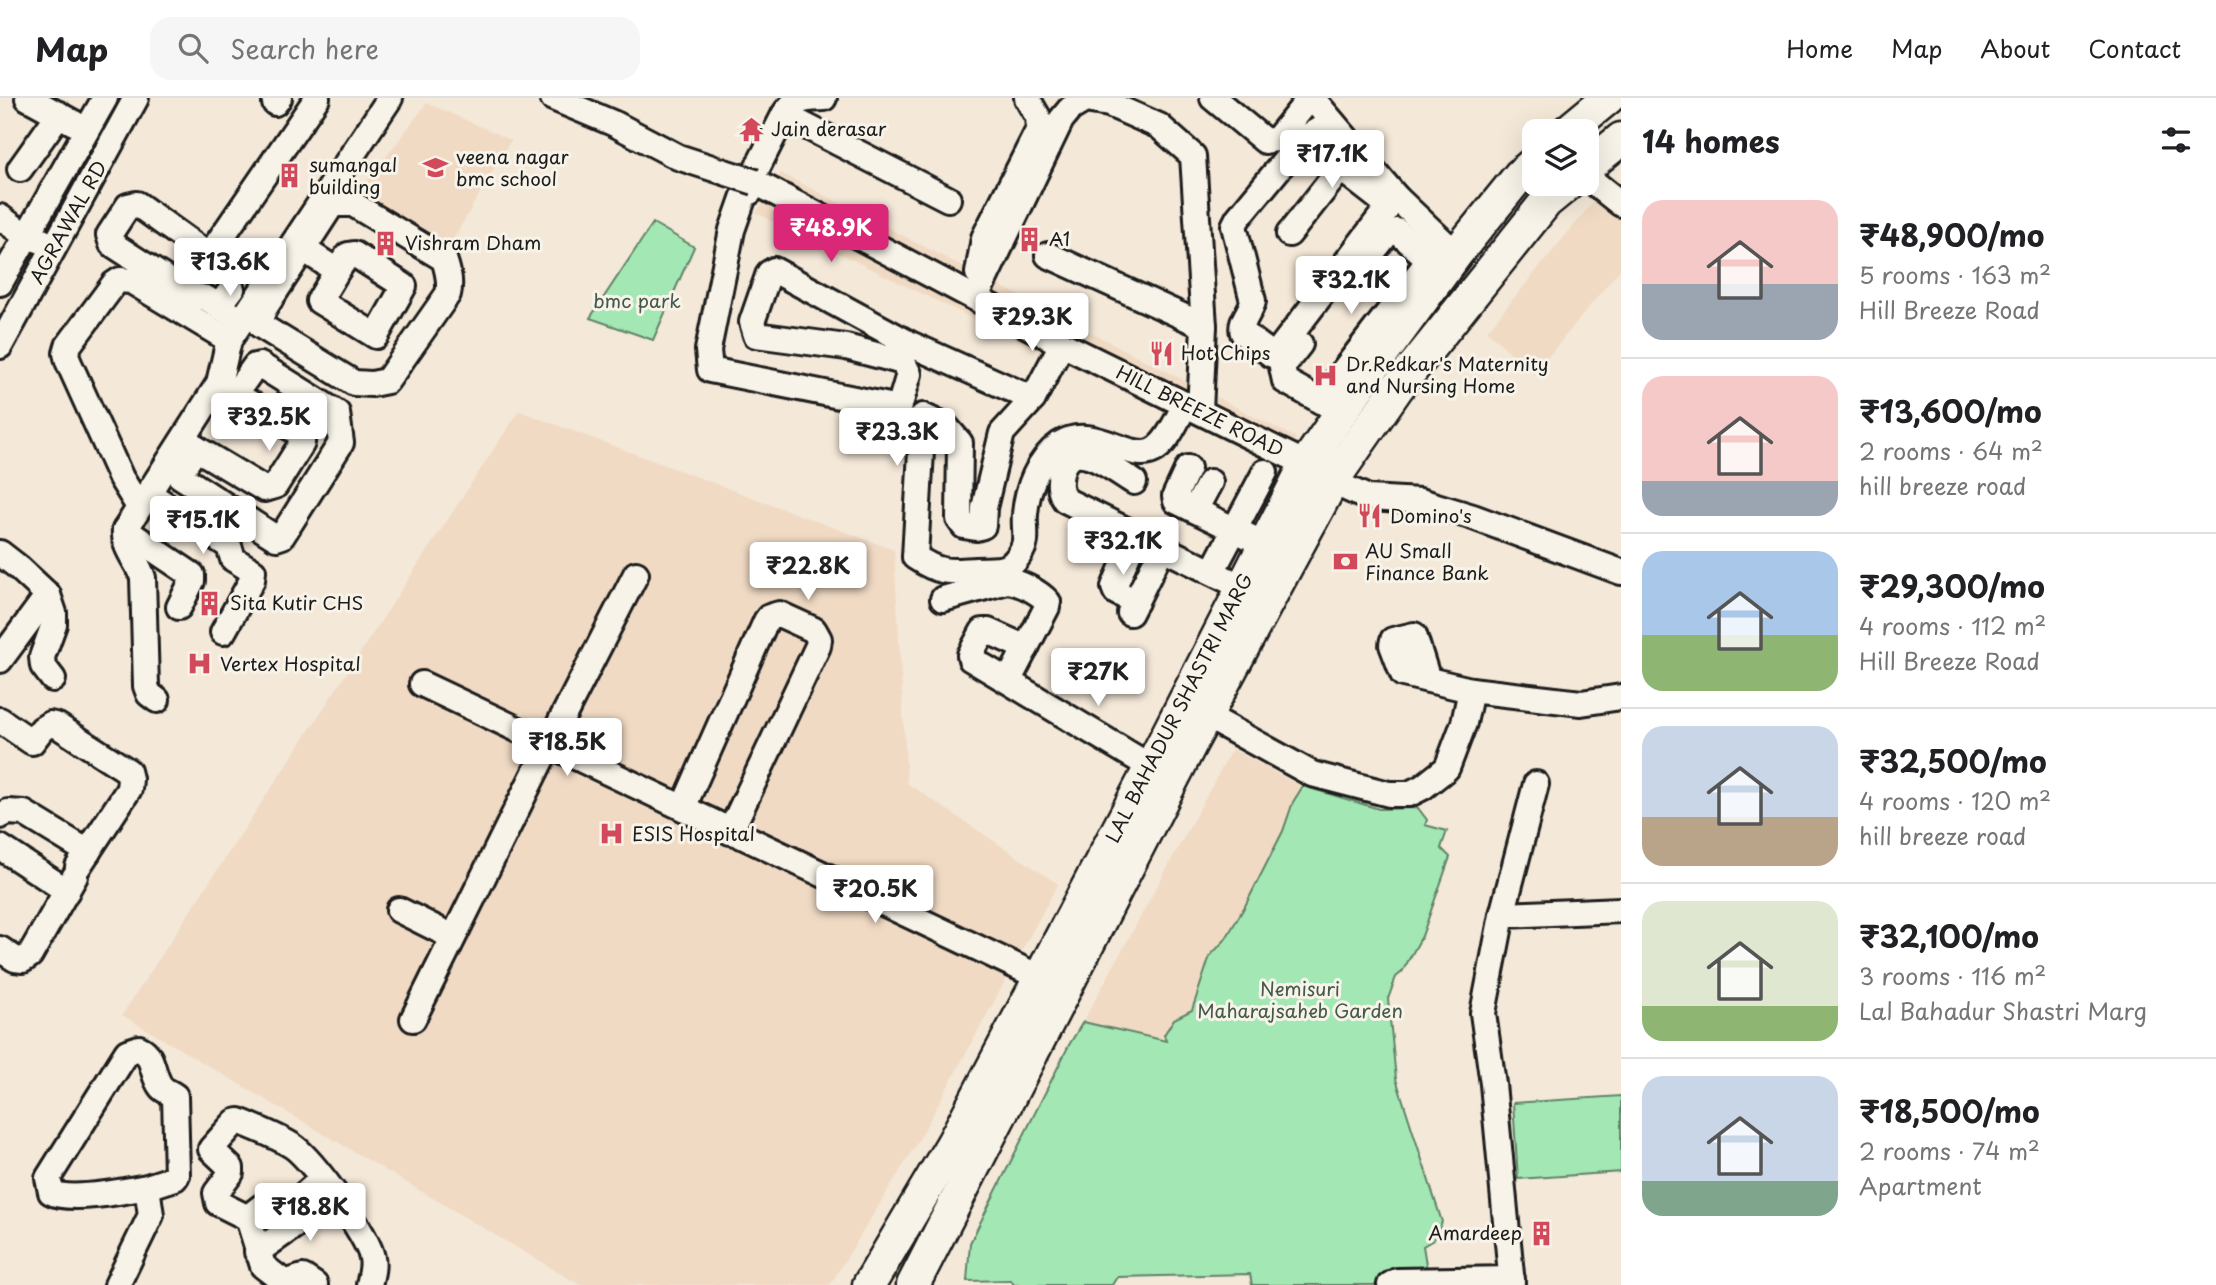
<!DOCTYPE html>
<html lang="en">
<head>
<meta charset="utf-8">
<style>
	:root { --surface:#fff; --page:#f6f6f6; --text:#202124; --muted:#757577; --line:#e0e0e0; --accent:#db2777 }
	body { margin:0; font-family:"Playpen Sans",sans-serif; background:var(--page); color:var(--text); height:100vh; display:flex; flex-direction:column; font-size:26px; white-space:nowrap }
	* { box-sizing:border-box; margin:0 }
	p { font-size:23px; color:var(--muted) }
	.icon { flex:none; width:38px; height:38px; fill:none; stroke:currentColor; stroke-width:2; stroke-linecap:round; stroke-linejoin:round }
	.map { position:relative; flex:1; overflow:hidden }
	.sheet { display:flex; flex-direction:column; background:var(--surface); width:595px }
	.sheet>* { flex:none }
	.tools { position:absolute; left:1522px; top:21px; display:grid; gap:14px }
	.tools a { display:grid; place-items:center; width:77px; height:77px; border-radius:14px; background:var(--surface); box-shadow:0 7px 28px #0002; font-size:35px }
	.price { position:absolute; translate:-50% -60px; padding:0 16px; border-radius:7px; background:#fff; color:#222; font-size:23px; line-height:46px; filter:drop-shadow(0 2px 4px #0008) }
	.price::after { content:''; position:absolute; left:50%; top:42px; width:21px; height:16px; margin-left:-10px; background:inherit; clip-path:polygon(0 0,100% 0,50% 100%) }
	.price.on { background:var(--accent); color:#fff }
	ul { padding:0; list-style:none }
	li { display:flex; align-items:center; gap:21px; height:175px; padding:0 21px }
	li+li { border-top:2px solid var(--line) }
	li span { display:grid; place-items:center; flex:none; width:196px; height:140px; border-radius:21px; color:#555 }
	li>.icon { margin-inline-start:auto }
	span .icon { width:84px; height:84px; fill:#fffc; stroke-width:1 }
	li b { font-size:30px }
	h2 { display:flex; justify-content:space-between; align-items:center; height:84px; padding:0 21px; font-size:30px }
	header { display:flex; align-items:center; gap:42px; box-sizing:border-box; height:98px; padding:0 35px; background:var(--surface); border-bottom:2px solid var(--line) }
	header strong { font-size:33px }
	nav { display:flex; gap:38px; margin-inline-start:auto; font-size:24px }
	.search { width:490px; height:63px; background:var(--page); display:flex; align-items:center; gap:18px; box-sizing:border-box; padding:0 24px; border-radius:21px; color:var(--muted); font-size:26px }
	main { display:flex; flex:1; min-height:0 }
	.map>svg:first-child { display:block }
	.built { fill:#f0dac4 }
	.green { fill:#a3e8b4; stroke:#608268; stroke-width:2 }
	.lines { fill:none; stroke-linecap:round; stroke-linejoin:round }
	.minor-casing { stroke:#1c1c1c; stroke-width:30 }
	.major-casing { stroke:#1c1c1c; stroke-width:37 }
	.minor { stroke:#f7f3e8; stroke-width:24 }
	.major { stroke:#f7f3e8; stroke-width:32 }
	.minor-bridge-casing { stroke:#1c1c1c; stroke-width:30; stroke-linecap:butt }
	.minor-bridge { stroke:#f7f3e8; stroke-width:24 }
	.labels { text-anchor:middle; stroke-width:6; stroke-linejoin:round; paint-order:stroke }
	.poi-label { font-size:19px; fill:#1c1c1c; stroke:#f7f3e8; text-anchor:start }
	.street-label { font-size:19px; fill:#1c1c1c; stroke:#f7f3e8 }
	.park-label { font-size:19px; fill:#44594a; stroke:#f7f3e8 }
</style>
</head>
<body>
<header>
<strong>Map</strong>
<div class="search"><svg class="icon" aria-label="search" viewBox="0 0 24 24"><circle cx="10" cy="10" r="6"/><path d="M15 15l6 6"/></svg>Search here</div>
<nav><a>Home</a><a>Map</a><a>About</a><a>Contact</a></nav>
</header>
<main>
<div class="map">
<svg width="1621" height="1187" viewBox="0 0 1621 1187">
	<rect width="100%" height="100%" fill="#f4e8d8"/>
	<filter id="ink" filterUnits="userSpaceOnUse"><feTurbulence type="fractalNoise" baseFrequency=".0143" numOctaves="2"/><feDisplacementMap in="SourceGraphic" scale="14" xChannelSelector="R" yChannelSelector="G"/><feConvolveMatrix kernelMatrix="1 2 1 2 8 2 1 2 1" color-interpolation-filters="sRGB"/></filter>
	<g filter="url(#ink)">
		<g class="built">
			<path d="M 427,5 L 511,42 L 448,150 L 357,97 Z"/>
			<path d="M 781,75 L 1296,340 L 1282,371 L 756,115 Z"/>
			<path d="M 1602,93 L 1621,112 L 1621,170 L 1534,276 L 1487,233 Z"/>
			<path d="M 519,313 L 894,452 L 907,685 L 1058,786 L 917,1045 L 830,1187 L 580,1187 L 122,917 Z"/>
			<path d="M 1232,651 L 1310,693 L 1178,946 L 1083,924 Z"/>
		</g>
		<g class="green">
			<path d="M 653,125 L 694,149 L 653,242 L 590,220 Z"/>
			<path d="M 1303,688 L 1379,711 L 1418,710 L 1427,722 L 1425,727 L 1447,733 L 1441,750 L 1450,759 L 1422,838 L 1402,874 L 1396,879 L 1388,901 L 1396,981 L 1442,1124 L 1433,1142 L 1423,1148 L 1427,1172 L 1388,1187 L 1252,1187 L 1250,1176 L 1117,1179 L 1112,1187 L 1014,1187 L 1011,1182 L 967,1183 L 970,1145 L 1069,947 L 1083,924 L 1166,943 L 1164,937 L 1174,921 L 1192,912 L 1210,858 L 1225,842 L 1245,808 L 1283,733 L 1293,704 Z"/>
			<path d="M 1621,998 L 1621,1074 L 1518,1081 L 1513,1005 Z"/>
		</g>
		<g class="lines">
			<defs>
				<g id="minor">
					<path d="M 28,0 L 74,25"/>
					<path d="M 553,0 L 615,26"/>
					<path d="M 1213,0 L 1265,43 L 1277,41 L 1310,0"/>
					<path d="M 1312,0 L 1396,99 L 1456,156"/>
					<path d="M 275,5 L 279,0"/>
					<path d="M 784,17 C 793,0 807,1 824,0"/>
					<path d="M 1331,25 L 1303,41 L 1238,120 L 1234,128 L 1253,203 C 1251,214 1239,224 1243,235 L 1272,257 L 1276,256 L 1396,99"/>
					<path d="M 1303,41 L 1389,108"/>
					<path d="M 20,71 L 59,16"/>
					<path d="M 1587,79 L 1621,106"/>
					<path d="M 755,84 L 1062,246 L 1306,366 L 1346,390 L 1368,400 L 1420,403 L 1473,419 L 1621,474"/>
					<path d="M 746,92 L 732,132 L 708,252 L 710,272 L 899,310 L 909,276 L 903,264 L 846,249 L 756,237 L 752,224 L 769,175 L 774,172 L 910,246 L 1033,301"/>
					<path d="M 750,94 L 746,92 L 784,17 L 948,101"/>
					<path d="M 338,106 L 353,106 L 444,161 C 448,173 451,184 448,196 L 387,283 L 372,286 L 354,285 L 261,228 L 260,221 L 264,211 L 331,108 Z"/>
					<path d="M 0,119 L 26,138 L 42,143"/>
					<path d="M 1289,136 L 1341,70"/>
					<path d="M 294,145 L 337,173 L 348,157 L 354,156 L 404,188 L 376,238 L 319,203 L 337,173"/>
					<path d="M 1048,157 L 1204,228"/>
					<path d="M 1368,160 L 1388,135 L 1397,133 L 1443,174"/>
					<path d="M 978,175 L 984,140 L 1039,31 L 1038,19 L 1027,0"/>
					<path d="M 0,185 L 105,0"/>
					<path d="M 976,199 L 1061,22 L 1070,11 L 1085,2 L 1109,6 L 1159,28 L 1193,58 L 1204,228 L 1200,313"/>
					<path d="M 219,208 L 232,191"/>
					<path d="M 242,223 L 206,200 L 191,197 L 112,146 L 109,137 L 128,108 L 137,106 L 201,152 L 208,154 L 213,152 L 317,0"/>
					<path d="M 1062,246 L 1033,301 L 1002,335 L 984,410 L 983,428 L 976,430 L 964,428 L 959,421 L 960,345 L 946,329 L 923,318 L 915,459 C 939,475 947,474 975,472 C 984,471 999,473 1007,469 C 1015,466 1024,451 1025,443 C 1026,434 1024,425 1025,416 C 1027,391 1038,361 1060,346 C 1092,325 1129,364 1152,353 C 1168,346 1177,320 1186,306"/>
					<path d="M 1300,246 L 1282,269 L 1285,283 L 1341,314"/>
					<path d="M 0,248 L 136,0"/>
					<path d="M 1320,303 L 1429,162"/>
					<path d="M 184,343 L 264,391 L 275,388 L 302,345 L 302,340 L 299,335 L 222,288"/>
					<path d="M 196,350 L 180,375 L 180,378 L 276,440 L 282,438 L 341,345 L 337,315 L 260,267 L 255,268 L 235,296"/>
					<path d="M 1188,370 L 1175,398 L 1176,403 L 1264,446"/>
					<path d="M 1134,384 C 1114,372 1070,335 1061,375 C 1059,385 1059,393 1065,402 L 1242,489"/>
					<path d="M 148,395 L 229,448 L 233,461 L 253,473 L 252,482 L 223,534"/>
					<path d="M 139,409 L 121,380 L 68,263 L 66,255 L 68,248 L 114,186 L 120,182 L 131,183 L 229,242"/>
					<path d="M 1195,412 L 1210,384"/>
					<path d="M 125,432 L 192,477 L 192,483 L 179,509"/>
					<path d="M 1130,451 L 1114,489 L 1116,494 L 1136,504"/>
					<path d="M 0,455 L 18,469 L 48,497 L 0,562"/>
					<path d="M 1212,474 L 1265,374"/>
					<path d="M 48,497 L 54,515 L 54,526 L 42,559 L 43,568 L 53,581"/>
					<path d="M 943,501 L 1007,483 C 1020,484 1039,494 1048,504 L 1047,509 L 1009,582"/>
					<path d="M 1130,515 L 1156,463"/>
					<path d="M 1026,550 L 988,533 L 983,533 L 970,557 L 971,561 L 1151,669"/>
					<path d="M 1428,582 L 1414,537 L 1393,542 L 1392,547 L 1403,576 L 1471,592"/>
					<path d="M 422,586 L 1039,879"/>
					<path d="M 157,602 L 149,596 L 146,588 L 143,480 C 138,463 123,451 125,432 L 219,285 L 229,242 L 390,0"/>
					<path d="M 1207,618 L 1312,676 L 1389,696 L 1409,696 L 1423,689 L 1447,670 L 1464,625 L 1471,592 L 1581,605 L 1621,599"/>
					<path d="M 0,622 L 32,644 L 42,631 L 50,626 L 58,628 L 128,673 L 130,681 L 129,691 L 78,769"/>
					<path d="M 683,710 L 766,523 L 769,519 L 779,516 L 814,532 L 819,541 L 818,548 L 730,734"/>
					<path d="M 0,718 L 8,714 L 24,715 L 88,754"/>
					<path d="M 0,749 L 67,793"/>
					<path d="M 399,812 L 453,839"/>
					<path d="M 1502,817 L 1536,686"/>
					<path d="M 0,851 L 15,861 L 23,862 L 30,857 L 75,778"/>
					<path d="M 413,921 L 549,646 L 636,476"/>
					<path d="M 322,1081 L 295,1105 C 273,1099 264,1105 248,1120 L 218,1105 L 216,1095 L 231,1075 L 231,1070 L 211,1051 L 235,1024 L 239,1023 C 257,1031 278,1038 294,1049 C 313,1063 368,1137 372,1160 C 374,1169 371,1178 369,1187"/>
					<path d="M 248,1120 L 263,1168 L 285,1185 L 303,1179 L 315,1187"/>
					<path d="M 257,1154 L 294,1128 L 297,1113 L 295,1105"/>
					<path d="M 117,1187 L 151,1117 L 147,1089 C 126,1093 68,1104 51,1094 L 48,1080 L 127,954 L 139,950 C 155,957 151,976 161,989 C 164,993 170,994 175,998 L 177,1077 L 175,1080 L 147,1089"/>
					<path d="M 1390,1187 L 1397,1183 L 1512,1181"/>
					<path d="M 1512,1187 L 1493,986 L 1483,915 L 1502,817 L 1621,812"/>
				</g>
				<g id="major">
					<path d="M 1568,33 L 1608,0"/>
					<path d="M 1587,69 L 1621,41"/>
					<path d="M 869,1187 L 953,1045 L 1151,669 L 1306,366 L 1364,281 L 1456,156 L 1520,77 L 1535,64"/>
					<path d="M 913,1187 L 1190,647 L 1333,382 L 1397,290 L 1546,104 L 1568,86"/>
				</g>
			</defs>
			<use href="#minor" class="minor-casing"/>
			<use href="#major" class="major-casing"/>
			<use href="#minor" class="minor"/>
			<use href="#major" class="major"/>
			<defs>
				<path id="minor-bridge" d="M 615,26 L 678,59 L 755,84"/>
			</defs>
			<use href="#minor-bridge" class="minor-bridge-casing"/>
			<use href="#minor-bridge" class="minor-bridge"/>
		</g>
	</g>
	<defs>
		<symbol id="temple-bare" viewBox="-9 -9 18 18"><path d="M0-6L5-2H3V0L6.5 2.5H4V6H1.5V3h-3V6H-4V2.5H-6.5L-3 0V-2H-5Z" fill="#d1495b" stroke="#f7f3e8" stroke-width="2.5" paint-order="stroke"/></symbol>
		<symbol id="school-bare" viewBox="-9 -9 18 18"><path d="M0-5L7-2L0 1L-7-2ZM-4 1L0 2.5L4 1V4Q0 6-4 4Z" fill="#d1495b" stroke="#f7f3e8" stroke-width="2.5" paint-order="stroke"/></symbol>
		<symbol id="building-bare" viewBox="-9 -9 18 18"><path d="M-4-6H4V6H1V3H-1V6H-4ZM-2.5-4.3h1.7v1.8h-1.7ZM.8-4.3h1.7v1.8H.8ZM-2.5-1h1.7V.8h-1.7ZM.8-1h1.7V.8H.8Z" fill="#d1495b" stroke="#f7f3e8" stroke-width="2.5" paint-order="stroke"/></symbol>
		<symbol id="restaurant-bare" viewBox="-9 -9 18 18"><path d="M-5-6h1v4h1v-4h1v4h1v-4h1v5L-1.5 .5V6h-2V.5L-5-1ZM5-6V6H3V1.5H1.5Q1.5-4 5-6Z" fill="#d1495b" stroke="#f7f3e8" stroke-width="2.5" paint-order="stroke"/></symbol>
		<symbol id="hospital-bare" viewBox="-9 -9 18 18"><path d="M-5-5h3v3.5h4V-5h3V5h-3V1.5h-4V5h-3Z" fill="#d1495b" stroke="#f7f3e8" stroke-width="2.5" paint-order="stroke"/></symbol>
		<symbol id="bank-bare" viewBox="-9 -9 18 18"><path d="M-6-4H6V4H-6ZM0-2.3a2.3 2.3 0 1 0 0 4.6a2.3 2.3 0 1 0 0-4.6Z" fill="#d1495b" stroke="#f7f3e8" stroke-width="2.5" paint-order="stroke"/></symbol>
	</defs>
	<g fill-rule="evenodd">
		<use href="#temple-bare" x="734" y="14" width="35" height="35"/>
		<use href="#school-bare" x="418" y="52" width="35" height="35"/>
		<use href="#building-bare" x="272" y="60" width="35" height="35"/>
		<use href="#building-bare" x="1012" y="124" width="35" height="35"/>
		<use href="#building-bare" x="368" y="128" width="35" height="35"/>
		<use href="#restaurant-bare" x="1144" y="238" width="35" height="35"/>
		<use href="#hospital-bare" x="1308" y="260" width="35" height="35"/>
		<use href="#restaurant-bare" x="1352" y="400" width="35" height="35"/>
		<use href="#bank-bare" x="1328" y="446" width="35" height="35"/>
		<use href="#building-bare" x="192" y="488" width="35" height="35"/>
		<use href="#hospital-bare" x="182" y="548" width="35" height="35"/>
		<use href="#hospital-bare" x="594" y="718" width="35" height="35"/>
		<use href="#building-bare" x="1524" y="1118" width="35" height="35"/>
	</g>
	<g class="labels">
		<g class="poi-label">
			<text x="771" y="38">Jain derasar</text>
			<text x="456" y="66">veena nagar<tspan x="456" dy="22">bmc school</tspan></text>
			<text x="309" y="74">sumangal<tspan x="309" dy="22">building</tspan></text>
			<text x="1049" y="148">A1</text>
			<text x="405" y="152">Vishram Dham</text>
			<text x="1181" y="262">Hot Chips</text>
			<text x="1346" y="273">Dr.Redkar's Maternity<tspan x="1346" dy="22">and Nursing Home</tspan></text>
			<text x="1390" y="425">Domino's</text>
			<text x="1365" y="460">AU Small<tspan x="1365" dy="22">Finance Bank</tspan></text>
			<text x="230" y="512">Sita Kutir CHS</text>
			<text x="220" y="573">Vertex Hospital</text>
			<text x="632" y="743">ESIS Hospital</text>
			<text x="1522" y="1142" text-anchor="end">Amardeep</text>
		</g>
		<g class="street-label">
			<text transform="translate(68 124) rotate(-61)" y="7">AGRAWAL RD</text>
			<text transform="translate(1200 313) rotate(26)" y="7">HILL BREEZE ROAD</text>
			<text transform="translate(1179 610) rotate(-63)" y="7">LAL BAHADUR SHASTRI MARG</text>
		</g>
		<g class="park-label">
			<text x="637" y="210">bmc park</text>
			<text x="1300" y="898">Nemisuri<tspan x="1300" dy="22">Maharajsaheb Garden</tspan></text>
		</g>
	</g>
</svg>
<div class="tools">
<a><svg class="icon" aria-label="layers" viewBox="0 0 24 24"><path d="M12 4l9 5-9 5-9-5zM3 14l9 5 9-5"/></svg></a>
</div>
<b class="price" style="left:1332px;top:92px">₹17.1K</b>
<b class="price on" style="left:831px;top:166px">₹48.9K</b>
<b class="price" style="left:230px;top:200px">₹13.6K</b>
<b class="price" style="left:1351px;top:218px">₹32.1K</b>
<b class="price" style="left:1032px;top:255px">₹29.3K</b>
<b class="price" style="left:269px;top:355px">₹32.5K</b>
<b class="price" style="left:897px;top:370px">₹23.3K</b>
<b class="price" style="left:203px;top:458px">₹15.1K</b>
<b class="price" style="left:1123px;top:479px">₹32.1K</b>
<b class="price" style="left:808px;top:504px">₹22.8K</b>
<b class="price" style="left:1098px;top:610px">₹27K</b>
<b class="price" style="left:567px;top:680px">₹18.5K</b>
<b class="price" style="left:875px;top:827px">₹20.5K</b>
<b class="price" style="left:310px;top:1145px">₹18.8K</b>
</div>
<section class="sheet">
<h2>14 homes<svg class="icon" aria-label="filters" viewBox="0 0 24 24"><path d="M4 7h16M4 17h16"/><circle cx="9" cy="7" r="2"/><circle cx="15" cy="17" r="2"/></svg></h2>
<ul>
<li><span style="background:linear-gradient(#f6c9c9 60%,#9aa5b1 0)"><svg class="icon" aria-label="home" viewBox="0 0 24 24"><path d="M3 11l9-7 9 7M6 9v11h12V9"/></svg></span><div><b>₹48,900/mo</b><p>5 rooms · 163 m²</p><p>Hill Breeze Road</p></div></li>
<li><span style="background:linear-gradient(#f6c9c9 75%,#9aa5b1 0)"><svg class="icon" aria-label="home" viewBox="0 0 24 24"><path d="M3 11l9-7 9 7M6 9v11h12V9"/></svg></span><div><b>₹13,600/mo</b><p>2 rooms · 64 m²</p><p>hill breeze road</p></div></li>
<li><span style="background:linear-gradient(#a9c7e8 60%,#8fb573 0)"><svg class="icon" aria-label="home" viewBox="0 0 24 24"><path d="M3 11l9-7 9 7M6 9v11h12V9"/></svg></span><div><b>₹29,300/mo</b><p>4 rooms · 112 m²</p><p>Hill Breeze Road</p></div></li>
<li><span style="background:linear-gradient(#c9d6e8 65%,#b9a48a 0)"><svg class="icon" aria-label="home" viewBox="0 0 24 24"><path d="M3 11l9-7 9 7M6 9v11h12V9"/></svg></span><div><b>₹32,500/mo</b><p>4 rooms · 120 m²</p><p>hill breeze road</p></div></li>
<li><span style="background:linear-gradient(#dfe7d0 75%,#8fb573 0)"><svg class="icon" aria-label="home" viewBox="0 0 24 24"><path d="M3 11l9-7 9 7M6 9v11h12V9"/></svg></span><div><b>₹32,100/mo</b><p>3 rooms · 116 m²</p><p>Lal Bahadur Shastri Marg</p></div></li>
<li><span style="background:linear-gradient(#c9d6e8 75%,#7fa58c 0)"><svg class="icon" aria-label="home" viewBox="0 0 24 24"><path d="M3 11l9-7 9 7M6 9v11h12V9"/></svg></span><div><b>₹18,500/mo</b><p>2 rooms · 74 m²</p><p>Apartment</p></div></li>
</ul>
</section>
</main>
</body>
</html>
